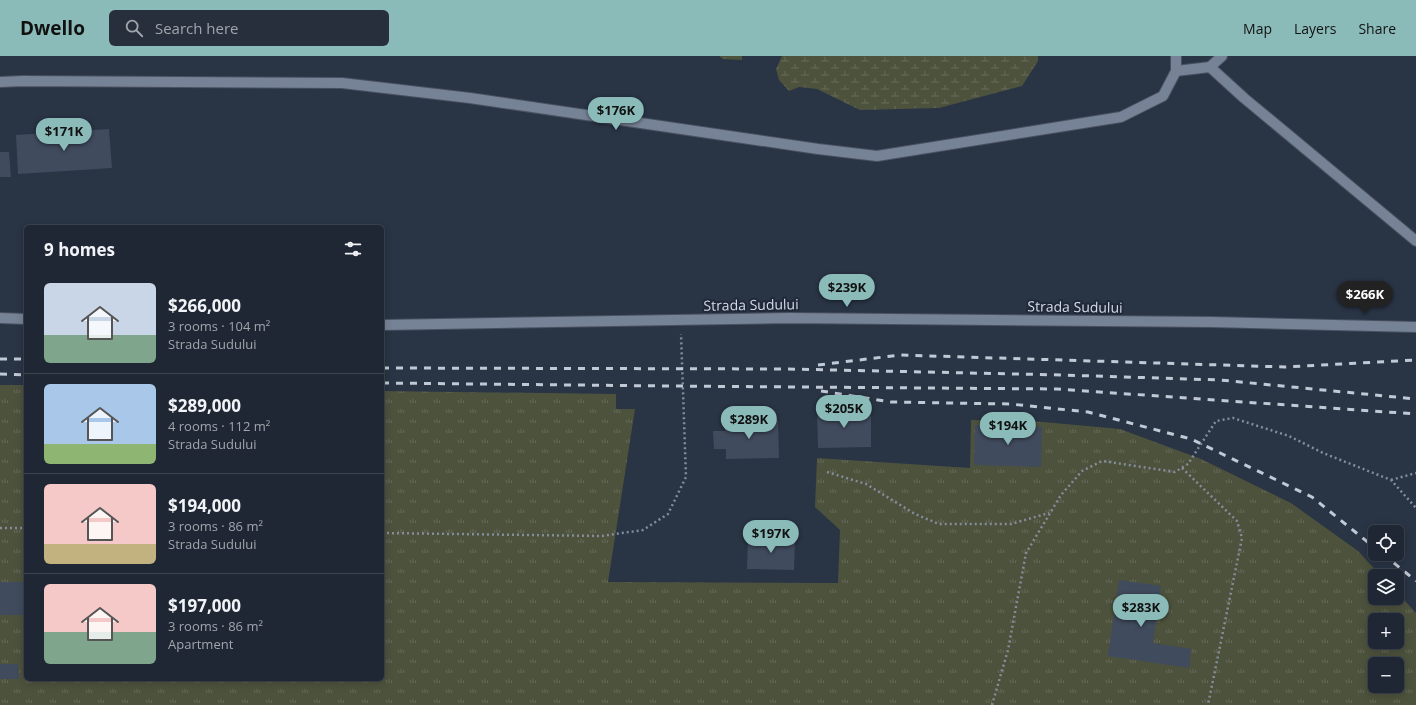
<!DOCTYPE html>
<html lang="en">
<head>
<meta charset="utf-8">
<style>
	:root { --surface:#1f2734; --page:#272f3c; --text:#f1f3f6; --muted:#a1a5ac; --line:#3c444f; --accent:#8bbbb9 }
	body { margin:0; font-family:"Open Sans",sans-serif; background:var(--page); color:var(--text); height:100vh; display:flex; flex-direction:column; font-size:15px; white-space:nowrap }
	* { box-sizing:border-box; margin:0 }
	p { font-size:13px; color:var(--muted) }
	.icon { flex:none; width:22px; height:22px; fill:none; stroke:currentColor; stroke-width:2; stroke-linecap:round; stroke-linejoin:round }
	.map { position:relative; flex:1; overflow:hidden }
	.drawer { position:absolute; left:24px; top:169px; width:360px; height:456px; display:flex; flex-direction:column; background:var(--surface); border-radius:6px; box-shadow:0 2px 10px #0003,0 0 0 1px var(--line) }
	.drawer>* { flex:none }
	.tools { position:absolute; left:1368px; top:469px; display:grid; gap:8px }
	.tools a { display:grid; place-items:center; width:36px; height:36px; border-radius:6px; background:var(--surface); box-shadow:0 2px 10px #0003,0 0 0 1px var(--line); font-size:20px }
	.price { position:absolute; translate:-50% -34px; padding:0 9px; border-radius:14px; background:var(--accent); color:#111; font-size:13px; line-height:26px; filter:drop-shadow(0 1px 2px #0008) }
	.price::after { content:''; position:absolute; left:50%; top:24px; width:12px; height:9px; margin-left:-6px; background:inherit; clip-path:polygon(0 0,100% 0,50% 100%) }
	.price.active { background:#222; color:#fff }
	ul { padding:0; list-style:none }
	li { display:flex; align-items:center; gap:12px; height:100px; padding:0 20px }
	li+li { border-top:1px solid var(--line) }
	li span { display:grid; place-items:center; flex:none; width:112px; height:80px; border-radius:6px; color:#555 }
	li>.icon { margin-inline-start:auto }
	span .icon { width:48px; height:48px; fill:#fffc; stroke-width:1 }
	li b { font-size:17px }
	h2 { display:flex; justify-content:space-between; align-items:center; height:48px; padding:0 20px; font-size:17px }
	header { display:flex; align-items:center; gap:24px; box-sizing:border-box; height:56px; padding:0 20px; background:var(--accent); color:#111 }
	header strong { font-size:19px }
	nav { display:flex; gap:22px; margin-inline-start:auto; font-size:14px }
	.search { width:280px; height:36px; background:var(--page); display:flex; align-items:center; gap:10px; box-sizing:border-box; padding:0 14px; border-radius:6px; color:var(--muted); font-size:15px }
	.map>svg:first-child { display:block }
	.grass { fill:url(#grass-tufts); fill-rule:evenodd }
	.wetland { fill:url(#wetland-marsh) }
	.building { fill:#414b5e }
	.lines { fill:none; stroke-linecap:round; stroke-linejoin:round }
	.minor-casing { stroke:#48515f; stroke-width:12 }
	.path { stroke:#858d9b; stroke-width:2.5; stroke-dasharray:2 3; stroke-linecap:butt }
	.minor { stroke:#768296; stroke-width:10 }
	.rail { stroke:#c1c9d4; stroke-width:3; stroke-dasharray:7 7; stroke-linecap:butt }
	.labels { text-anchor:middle; stroke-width:4; stroke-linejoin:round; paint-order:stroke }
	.street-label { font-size:14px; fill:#d4dbe6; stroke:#20293a }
</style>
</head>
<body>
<header>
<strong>Dwello</strong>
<div class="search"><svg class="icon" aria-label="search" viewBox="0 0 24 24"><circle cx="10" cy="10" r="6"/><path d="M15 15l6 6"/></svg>Search here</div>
<nav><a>Map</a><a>Layers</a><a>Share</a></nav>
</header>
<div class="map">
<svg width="1416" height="649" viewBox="0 0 1416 649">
	<defs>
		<pattern id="grass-tufts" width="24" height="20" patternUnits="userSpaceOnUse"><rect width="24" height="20" fill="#4d523d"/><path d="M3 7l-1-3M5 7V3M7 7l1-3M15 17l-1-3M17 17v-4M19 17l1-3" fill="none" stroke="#666a59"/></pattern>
		<pattern id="wetland-marsh" width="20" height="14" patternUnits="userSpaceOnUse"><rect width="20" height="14" fill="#4d523d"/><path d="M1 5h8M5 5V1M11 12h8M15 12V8" fill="none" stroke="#666a59"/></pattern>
	</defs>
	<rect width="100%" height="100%" fill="#293445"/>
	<path class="grass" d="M 0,329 L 26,329 L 26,623 L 382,623 L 382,335 L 616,338 L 616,353 L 635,353 L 608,526 L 838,527 L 840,474 L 815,451 L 817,402 L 970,412 L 971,364 L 1043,366 L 1120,373 L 1201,403 L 1291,447 L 1358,495 L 1381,520 L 1375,520 L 1375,542 L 1397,542 L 1397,536 L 1416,557 L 1416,649 L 0,649 ZM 1375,564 L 1397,564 L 1397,586 L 1375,586 ZM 1375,608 L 1397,608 L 1397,630 L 1375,630 Z"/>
	<g class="wetland">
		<path d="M 719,0 L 742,0 L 742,4 L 723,3 Z"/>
		<path d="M 782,0 L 1038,0 L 1038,5 L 1022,30 L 939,52 L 860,54 L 817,33 L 799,31 L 789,35 L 779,24 L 776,13 Z"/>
	</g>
	<g class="building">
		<path d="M 109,73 L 112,112 L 18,118 L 16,79 Z"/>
		<path d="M 0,96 L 9,96 L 11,121 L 0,121 Z"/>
		<path d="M 871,354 L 871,391 L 818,392 L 817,355 Z"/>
		<path d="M 778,364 L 779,402 L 726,403 L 726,393 L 714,393 L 713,375 L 725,375 L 725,365 Z"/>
		<path d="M 975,369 L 1042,371 L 1041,411 L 974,409 Z"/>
		<path d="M 748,481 L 795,482 L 794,514 L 747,513 Z"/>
		<path d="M 1119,524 L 1161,530 L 1153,587 L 1191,593 L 1189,612 L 1108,600 Z"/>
		<rect x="0" y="526" width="26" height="33"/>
		<path d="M 0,608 L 18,608 L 19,623 L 0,623 Z"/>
	</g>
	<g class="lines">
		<defs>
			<g id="minor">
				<path d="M 1210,11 L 1244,42 L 1416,185"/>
				<path d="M 1176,15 L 1210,11 L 1222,0"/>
				<path d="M 0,26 L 22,25 L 342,27 L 470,42 L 818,93 L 877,100 L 1121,61 L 1163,40 L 1176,15 L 1176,0"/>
				<path d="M 0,262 L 26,263"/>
				<path d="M 382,269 L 790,262 L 1212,266 L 1416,271"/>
			</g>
		</defs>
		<use href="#minor" class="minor-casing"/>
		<g class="path">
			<path d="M 1182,412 L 1237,465 L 1242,482 L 1208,649"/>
			<path d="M 827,416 L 866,428 L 915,458 L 939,468 L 1011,468 L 1049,457"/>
			<path d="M 1391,424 L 1416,417"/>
			<path d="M 0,472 L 26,472"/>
			<path d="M 382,477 L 602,480 L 643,474 L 668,458 L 686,421 L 681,278"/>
			<path d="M 992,649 L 1008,594 L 1026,497 L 1061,439 L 1082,415 L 1102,405 L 1175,416 L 1188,408 L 1216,365 L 1233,362 L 1289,380 L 1323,397 L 1391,424 L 1416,452"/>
		</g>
		<use href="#minor" class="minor"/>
		<g class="rail">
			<path d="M 0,303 L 26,303"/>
			<path d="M 818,309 L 900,299 L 1285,311 L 1416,304"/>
			<path d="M 382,312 L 788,313 L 1062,319 L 1220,324 L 1416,343"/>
			<path d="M 0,318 L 26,319"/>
			<path d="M 382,327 L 669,330 L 1057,333 L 1416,358"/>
			<path d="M 821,335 L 891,346 L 1010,348 L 1088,356 L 1191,383 L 1312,441 L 1375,492"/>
			<path d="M 1383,498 L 1416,525"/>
		</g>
	</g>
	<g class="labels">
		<g class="street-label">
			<text transform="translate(751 249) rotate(-1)" y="5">Strada Sudului</text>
			<text transform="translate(1075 251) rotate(1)" y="5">Strada Sudului</text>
		</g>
	</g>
</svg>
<div class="tools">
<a><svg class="icon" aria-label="locate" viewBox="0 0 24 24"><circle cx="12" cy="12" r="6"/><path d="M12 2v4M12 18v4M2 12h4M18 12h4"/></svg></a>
<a><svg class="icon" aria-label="layers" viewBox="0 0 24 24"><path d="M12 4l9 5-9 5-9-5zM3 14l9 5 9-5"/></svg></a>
<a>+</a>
<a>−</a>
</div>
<b class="price" style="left:616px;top:75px">$176K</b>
<b class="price" style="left:64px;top:96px">$171K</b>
<b class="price" style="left:847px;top:252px">$239K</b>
<b class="price active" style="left:1365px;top:259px">$266K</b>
<b class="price" style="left:844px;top:373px">$205K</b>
<b class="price" style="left:749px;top:384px">$289K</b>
<b class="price" style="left:1008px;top:390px">$194K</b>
<b class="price" style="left:771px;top:498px">$197K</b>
<b class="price" style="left:1141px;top:572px">$283K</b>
<section class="drawer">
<h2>9 homes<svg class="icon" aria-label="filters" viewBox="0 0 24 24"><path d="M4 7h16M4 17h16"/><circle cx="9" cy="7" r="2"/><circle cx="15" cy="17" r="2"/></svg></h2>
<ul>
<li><span style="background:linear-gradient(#c9d6e8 65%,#7fa58c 0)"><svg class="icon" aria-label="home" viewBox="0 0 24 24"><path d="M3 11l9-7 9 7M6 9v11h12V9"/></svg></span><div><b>$266,000</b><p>3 rooms · 104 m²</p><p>Strada Sudului</p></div></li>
<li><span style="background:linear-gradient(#a9c7e8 75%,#8fb573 0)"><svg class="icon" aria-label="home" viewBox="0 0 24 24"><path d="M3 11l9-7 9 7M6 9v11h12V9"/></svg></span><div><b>$289,000</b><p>4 rooms · 112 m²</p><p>Strada Sudului</p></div></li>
<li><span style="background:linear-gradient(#f6c9c9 75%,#c2b280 0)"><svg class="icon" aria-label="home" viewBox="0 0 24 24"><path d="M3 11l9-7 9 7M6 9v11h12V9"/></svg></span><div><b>$194,000</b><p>3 rooms · 86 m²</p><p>Strada Sudului</p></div></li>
<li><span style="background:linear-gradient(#f6c9c9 60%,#7fa58c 0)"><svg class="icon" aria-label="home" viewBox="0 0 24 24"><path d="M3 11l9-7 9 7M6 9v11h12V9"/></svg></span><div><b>$197,000</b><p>3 rooms · 86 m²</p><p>Apartment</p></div></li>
</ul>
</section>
</div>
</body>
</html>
